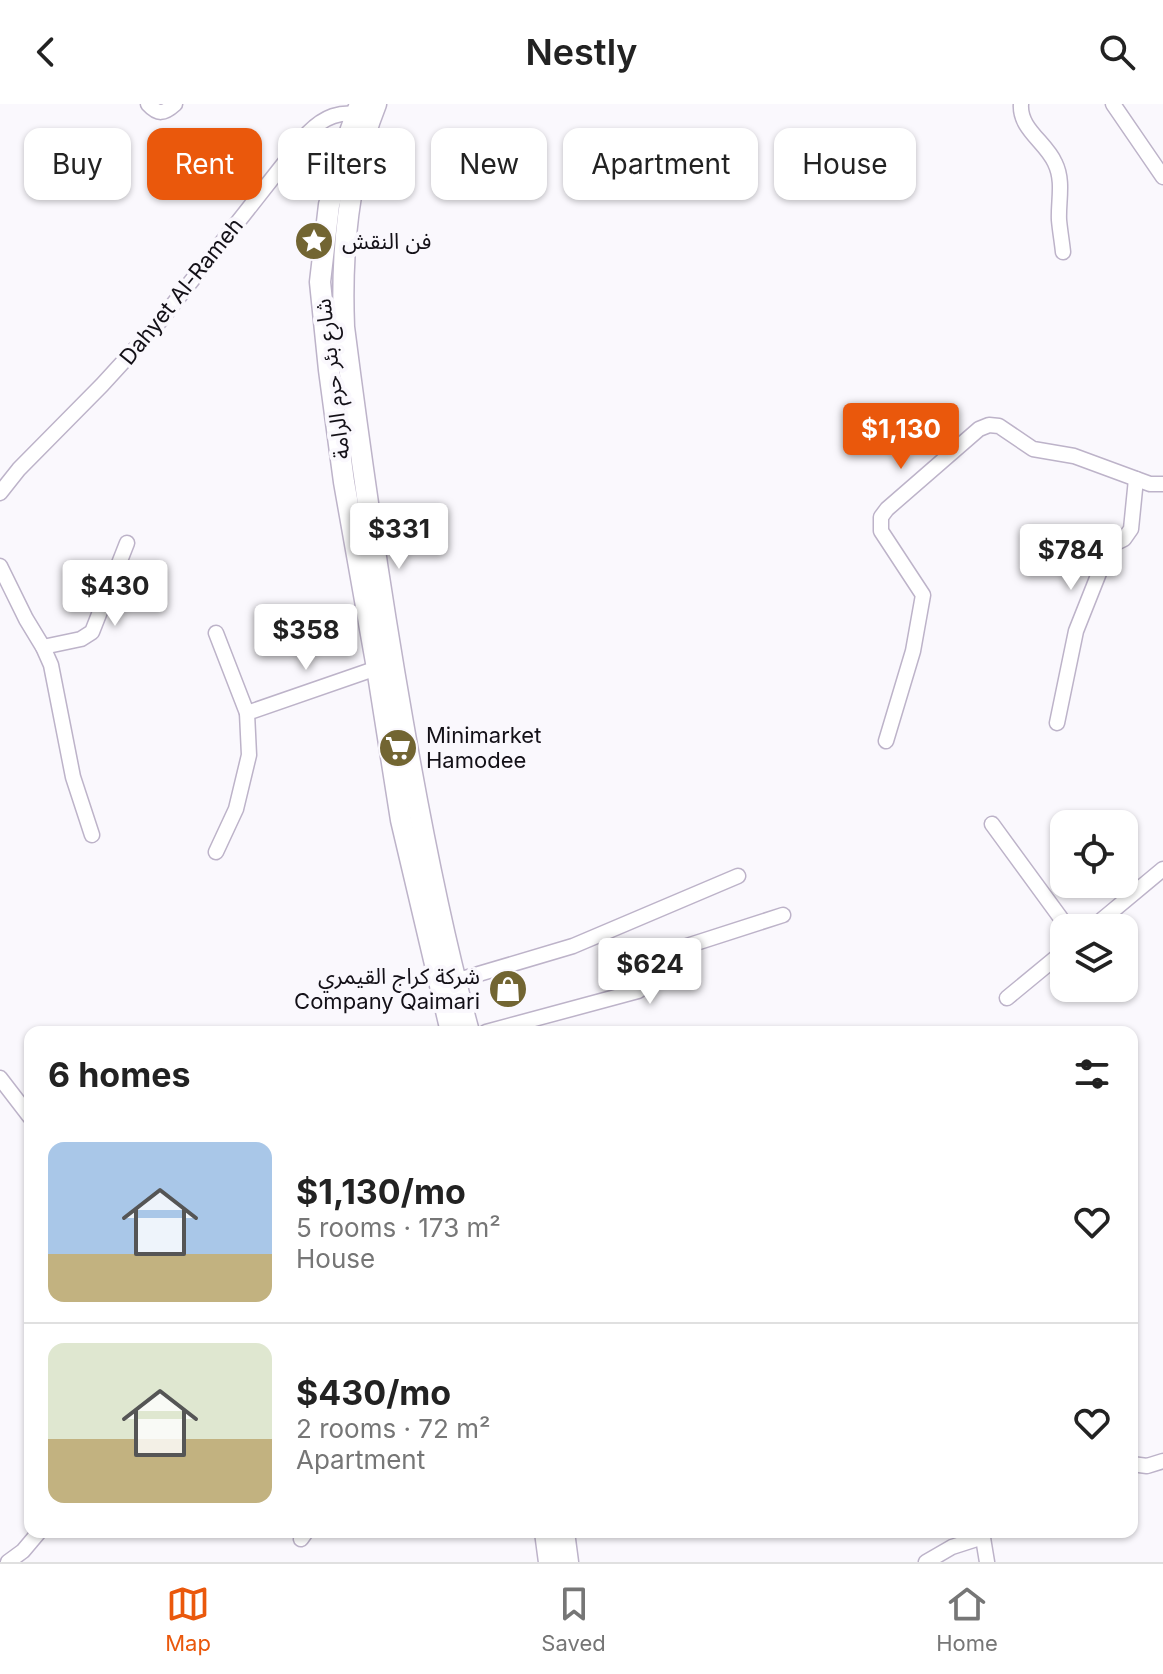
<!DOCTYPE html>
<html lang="en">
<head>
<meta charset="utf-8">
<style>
	:root { --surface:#fff; --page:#f6f6f6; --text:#222; --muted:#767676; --line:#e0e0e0; --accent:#ea580c }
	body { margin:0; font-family:Inter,"Noto Sans Arabic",sans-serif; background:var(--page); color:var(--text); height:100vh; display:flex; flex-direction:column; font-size:30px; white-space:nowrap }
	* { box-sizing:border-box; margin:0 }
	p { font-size:26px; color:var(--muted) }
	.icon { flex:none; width:44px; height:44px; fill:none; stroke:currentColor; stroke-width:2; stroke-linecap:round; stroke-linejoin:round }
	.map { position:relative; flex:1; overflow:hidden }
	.panel { position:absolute; left:24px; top:922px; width:1114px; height:512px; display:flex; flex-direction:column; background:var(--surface); border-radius:16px; box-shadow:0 2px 6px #0004 }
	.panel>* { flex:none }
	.top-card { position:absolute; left:24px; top:24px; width:1116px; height:72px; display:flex; gap:16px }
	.controls { position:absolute; left:1050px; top:706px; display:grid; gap:16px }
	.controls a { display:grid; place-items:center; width:88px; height:88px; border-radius:16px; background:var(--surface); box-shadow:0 2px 6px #0004; font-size:40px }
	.price { position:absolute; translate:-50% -68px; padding:0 18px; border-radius:8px; background:#fff; color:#222; font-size:26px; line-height:52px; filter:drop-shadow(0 2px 4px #0008) }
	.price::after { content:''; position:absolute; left:50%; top:48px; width:24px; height:18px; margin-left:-12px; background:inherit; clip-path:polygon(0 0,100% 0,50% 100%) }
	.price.selected { background:var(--accent); color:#fff }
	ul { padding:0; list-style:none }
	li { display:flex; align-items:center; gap:24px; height:200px; padding:0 24px }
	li+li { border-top:2px solid var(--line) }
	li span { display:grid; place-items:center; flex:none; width:224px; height:160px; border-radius:16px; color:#555 }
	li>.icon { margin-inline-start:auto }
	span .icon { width:96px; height:96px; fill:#fffc; stroke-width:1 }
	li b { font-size:34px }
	h2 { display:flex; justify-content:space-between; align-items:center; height:96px; padding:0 24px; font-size:34px }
	.pill { padding:0 28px; border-radius:16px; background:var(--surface); box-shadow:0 2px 6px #0004; font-size:28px; line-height:72px }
	.pill.selected { background:var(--accent); color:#fff }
	header { display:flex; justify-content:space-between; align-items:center; height:104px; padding:0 24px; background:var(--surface); font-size:36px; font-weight:600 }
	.dock { display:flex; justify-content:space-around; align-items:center; height:112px; border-top:2px solid var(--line); background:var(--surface); font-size:22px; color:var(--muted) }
	.dock a { display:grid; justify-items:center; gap:4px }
	.dock .selected { color:var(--accent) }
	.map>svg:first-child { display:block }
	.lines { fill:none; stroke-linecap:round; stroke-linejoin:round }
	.street-casing { stroke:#bdb3c9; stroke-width:17 }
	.secondary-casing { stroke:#bdb3c9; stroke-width:23 }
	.street { stroke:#fff; stroke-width:14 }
	.secondary { stroke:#fff; stroke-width:20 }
	.labels { text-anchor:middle; stroke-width:8; stroke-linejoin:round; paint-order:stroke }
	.poi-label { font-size:22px; fill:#131017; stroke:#faf8fd; text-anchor:start }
	.street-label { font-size:22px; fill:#131017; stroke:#faf8fd }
</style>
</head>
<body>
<header><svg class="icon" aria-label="back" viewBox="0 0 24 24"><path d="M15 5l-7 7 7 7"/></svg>Nestly<svg class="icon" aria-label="search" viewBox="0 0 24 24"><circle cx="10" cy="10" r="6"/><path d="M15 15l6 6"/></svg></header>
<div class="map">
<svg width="1163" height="1458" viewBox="0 0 1163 1458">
	<rect width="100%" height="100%" fill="#faf8fd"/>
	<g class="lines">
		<defs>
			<g id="street">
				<path d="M 148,0 C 158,11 164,10 175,0"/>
				<path d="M 1021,0 C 1019,25 1046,38 1055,59 C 1064,77 1058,98 1059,116 C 1060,127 1062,138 1063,148"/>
				<path d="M 1113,0 L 1163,73"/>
				<path d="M 0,389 L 19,365 L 102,281 L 156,222 L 308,29 C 324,13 340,6 363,11"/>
				<path d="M 0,462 L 26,515 L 43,543 L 51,561 L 73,673 L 92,731"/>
				<path d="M 216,529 L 247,609 L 249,651 L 236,705 L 216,748"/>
				<path d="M 43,543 L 81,535 L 92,528 L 127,439"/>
				<path d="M 247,609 L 377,564"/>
				<path d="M 1057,619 L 1076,527 L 1101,464 L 1102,452 L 1108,443 L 1124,435 L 1131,425 L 1136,375"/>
				<path d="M 886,637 L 913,547 L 923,491 L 881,427 L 881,413 L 887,405 L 979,325 L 989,321 L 999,322 L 1033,345 L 1074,352 L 1150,380 L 1163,380"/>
				<path d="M 992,720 L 1068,824"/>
				<path d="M 1092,824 L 1163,765"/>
				<path d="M 455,877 L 573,842 L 738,772"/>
				<path d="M 1007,894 L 1064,847"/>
				<path d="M 486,928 L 638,887 C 656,876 650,861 665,849 L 783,811"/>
				<path d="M 0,974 L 30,1013"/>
				<path d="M 1132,1360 L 1147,1362 L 1163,1357"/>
				<path d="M 982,1428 L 987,1458"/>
				<path d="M 301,1435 L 306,1428"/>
				<path d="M 8,1458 L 23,1447 L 39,1428"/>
				<path d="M 926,1458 L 952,1443 L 983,1433"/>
			</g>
			<g id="secondary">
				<path d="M 360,0 L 346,39 L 329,101 L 320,178 L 329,266 L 344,378 L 377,564 L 401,716 L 451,928"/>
				<path d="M 376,0 C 348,70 341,148 344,223 C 361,356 380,488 403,619 C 421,723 441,826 469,928"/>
				<path d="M 545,1428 L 549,1458"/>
				<path d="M 564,1428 L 568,1458"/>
			</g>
		</defs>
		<use href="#street" class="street-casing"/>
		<use href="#secondary" class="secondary-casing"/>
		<use href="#street" class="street"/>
		<use href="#secondary" class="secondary"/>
	</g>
	<defs>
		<symbol id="sight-disc" viewBox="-11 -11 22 22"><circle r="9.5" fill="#726532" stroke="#faf8fd"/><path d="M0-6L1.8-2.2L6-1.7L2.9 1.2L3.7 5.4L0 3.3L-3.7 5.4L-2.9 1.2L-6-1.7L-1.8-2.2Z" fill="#fff"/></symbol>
		<symbol id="supermarket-disc" viewBox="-11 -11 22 22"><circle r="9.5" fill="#726532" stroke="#faf8fd"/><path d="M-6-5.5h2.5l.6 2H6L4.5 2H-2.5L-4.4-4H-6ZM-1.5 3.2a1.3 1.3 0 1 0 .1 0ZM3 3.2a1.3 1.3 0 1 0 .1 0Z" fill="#fff"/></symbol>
		<symbol id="shop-disc" viewBox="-11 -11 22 22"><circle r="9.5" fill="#726532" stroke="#faf8fd"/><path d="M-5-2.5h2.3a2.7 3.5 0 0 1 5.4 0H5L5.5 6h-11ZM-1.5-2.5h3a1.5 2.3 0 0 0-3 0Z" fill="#fff"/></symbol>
	</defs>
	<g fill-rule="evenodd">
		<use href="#sight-disc" x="292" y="115" width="44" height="44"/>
		<use href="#supermarket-disc" x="376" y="622" width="44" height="44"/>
		<use href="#shop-disc" x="486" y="863" width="44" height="44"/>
	</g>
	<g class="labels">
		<g class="poi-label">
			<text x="342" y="145">فن النقش</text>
			<text x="426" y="639">Minimarket<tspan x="426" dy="25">Hamodee</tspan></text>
			<text x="480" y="880" text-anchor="end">شركة كراج القيمري<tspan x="480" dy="25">Company Qaimari</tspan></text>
		</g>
		<g class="street-label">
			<text transform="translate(181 187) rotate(-51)" y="8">Dahyet Al-Rameh</text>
			<text transform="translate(332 275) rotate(-97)" y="8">شارع بئر حرم الرامة</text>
		</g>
	</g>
</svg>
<div class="controls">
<a><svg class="icon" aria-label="locate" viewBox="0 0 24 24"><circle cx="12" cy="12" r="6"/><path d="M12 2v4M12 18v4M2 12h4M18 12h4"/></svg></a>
<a><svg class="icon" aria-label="layers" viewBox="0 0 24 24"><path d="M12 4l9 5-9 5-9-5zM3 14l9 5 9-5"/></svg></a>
</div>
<b class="price selected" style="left:901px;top:367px">$1,130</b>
<b class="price" style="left:399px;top:467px">$331</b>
<b class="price" style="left:1071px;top:488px">$784</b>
<b class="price" style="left:115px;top:524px">$430</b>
<b class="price" style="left:306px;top:568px">$358</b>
<b class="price" style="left:650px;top:902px">$624</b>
<div class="top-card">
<a class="pill">Buy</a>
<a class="pill selected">Rent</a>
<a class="pill">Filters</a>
<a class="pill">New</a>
<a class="pill">Apartment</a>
<a class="pill">House</a>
</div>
<section class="panel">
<h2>6 homes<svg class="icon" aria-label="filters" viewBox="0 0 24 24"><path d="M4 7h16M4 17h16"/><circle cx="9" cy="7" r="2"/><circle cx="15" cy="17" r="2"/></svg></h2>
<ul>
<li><span style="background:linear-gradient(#a9c7e8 70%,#c2b280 0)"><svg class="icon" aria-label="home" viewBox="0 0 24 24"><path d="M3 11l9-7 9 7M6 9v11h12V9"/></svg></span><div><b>$1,130/mo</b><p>5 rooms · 173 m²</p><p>House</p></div><svg class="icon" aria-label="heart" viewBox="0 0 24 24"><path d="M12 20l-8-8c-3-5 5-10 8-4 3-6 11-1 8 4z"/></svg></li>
<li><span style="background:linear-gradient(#dfe7d0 60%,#c2b280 0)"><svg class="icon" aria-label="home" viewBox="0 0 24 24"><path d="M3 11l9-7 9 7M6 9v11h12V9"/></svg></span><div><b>$430/mo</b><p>2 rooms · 72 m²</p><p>Apartment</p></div><svg class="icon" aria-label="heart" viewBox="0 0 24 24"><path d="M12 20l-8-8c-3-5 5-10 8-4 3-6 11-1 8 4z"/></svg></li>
</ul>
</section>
</div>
<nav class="dock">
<a class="selected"><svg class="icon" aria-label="map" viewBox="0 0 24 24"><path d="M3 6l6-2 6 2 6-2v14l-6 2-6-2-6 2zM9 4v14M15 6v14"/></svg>Map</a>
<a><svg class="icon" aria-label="saved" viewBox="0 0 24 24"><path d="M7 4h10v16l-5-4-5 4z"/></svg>Saved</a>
<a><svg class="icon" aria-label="home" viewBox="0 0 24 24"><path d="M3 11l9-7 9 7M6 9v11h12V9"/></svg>Home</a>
</nav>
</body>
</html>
